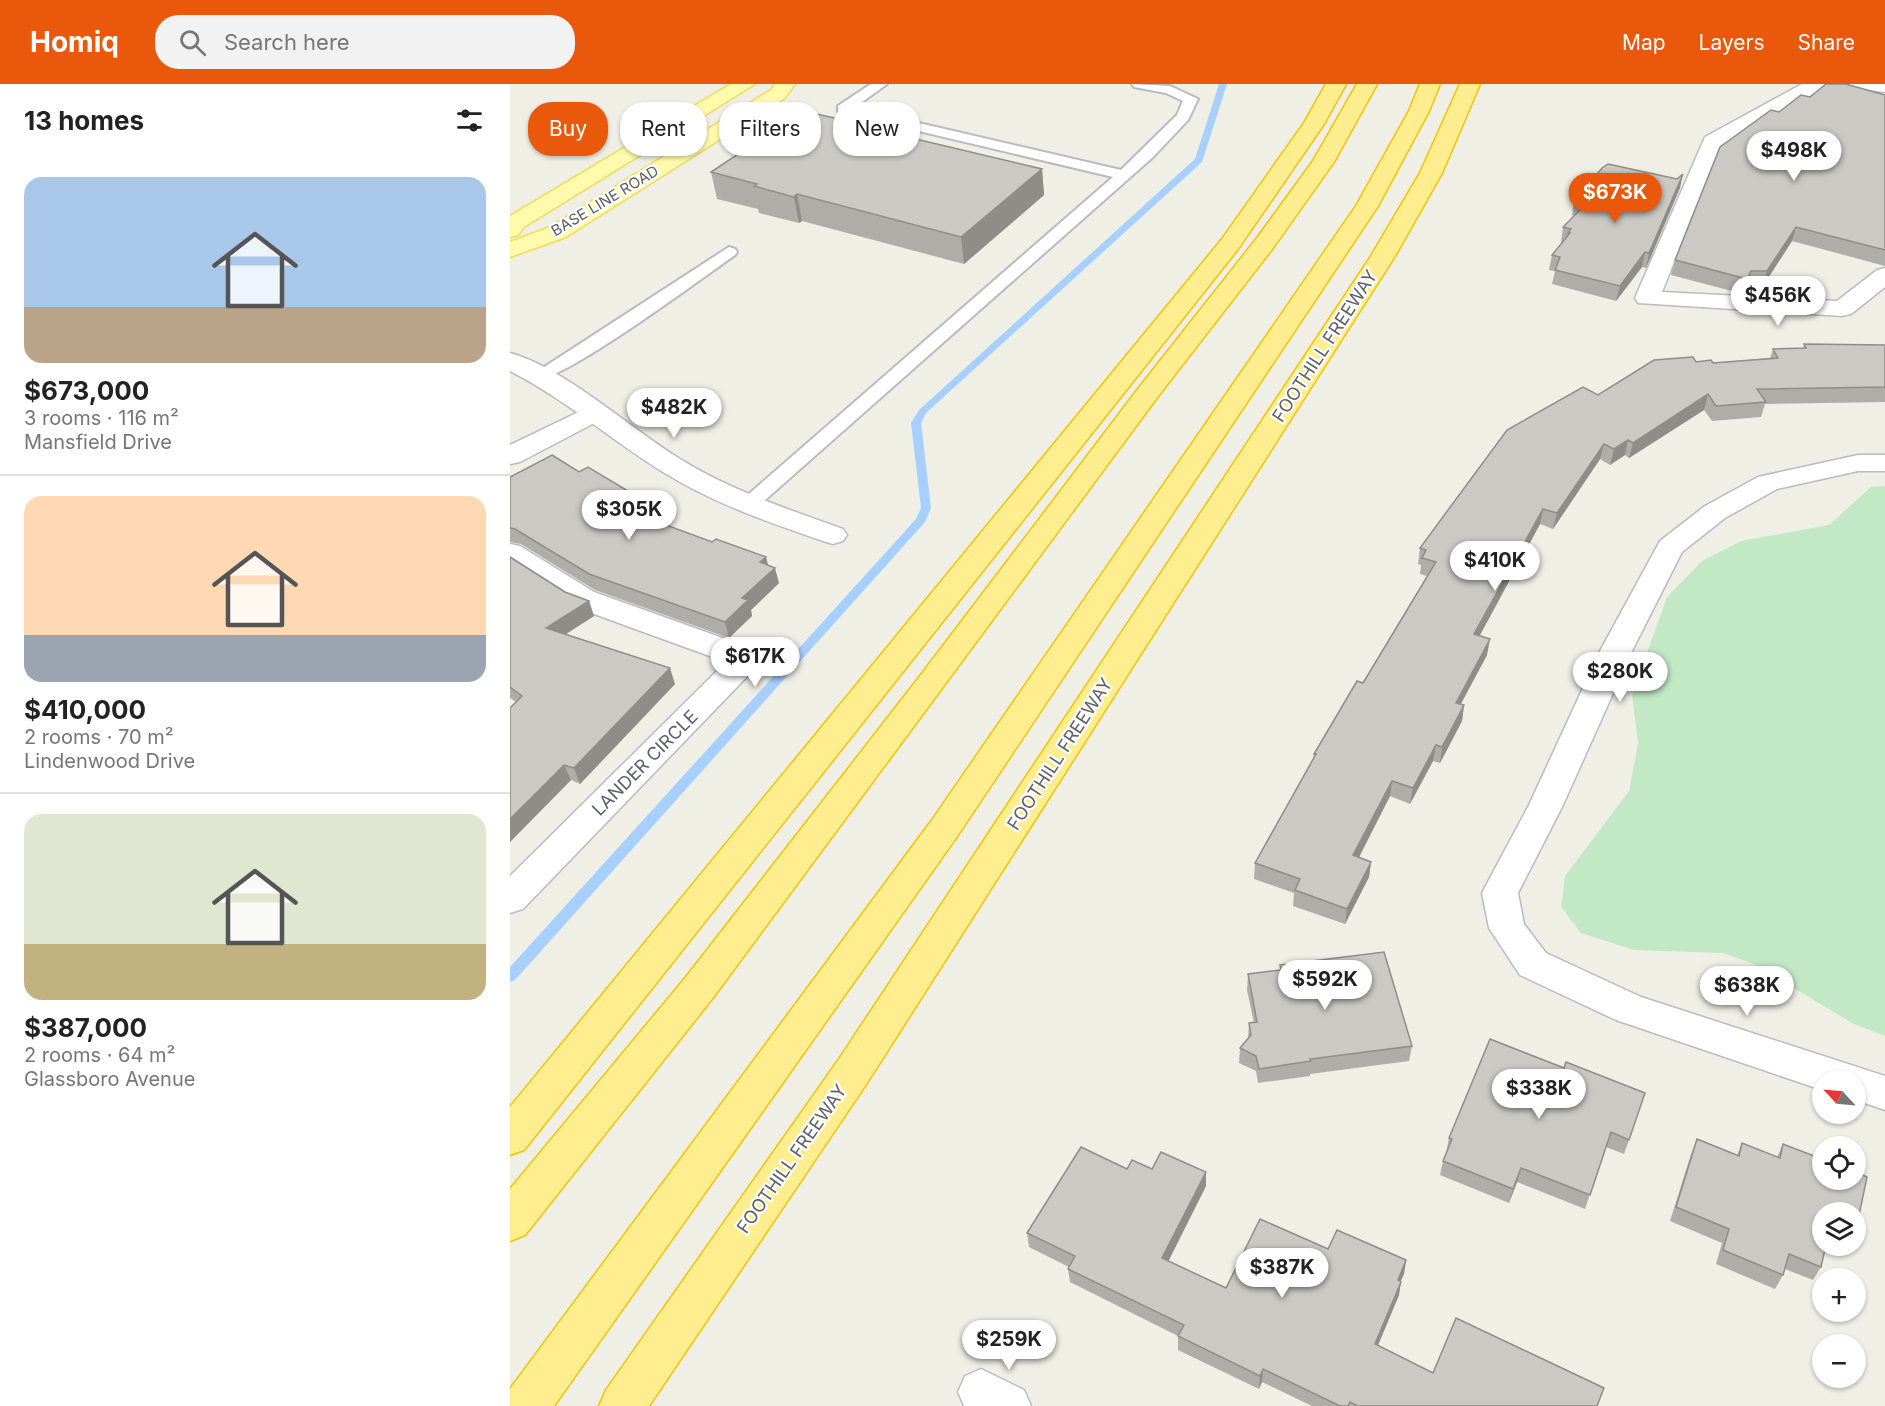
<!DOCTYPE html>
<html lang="en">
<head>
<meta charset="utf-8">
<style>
	:root { --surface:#fff; --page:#f2f2f2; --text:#222; --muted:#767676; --line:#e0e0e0; --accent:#ea580c }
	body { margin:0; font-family:Inter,sans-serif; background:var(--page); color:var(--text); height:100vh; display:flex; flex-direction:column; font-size:22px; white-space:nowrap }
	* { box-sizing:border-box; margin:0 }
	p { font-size:20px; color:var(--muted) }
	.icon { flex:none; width:33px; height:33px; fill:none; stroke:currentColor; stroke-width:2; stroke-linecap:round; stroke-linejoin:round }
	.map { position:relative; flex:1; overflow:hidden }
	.side { display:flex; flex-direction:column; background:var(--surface); width:510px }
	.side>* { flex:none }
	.guide { position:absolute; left:18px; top:18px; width:570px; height:54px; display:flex; gap:12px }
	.needle { width:39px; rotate:296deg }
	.fabs { position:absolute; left:1302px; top:986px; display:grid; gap:12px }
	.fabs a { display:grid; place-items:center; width:54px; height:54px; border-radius:50%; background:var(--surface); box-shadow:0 2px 4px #0004; font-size:30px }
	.price { position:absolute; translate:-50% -51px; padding:0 14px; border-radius:21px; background:#fff; color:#222; font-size:20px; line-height:39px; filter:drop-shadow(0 2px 3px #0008) }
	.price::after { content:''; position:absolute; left:50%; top:36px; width:18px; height:14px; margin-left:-9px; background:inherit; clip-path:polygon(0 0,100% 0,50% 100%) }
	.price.on { background:var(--accent); color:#fff }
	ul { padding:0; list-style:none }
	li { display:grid; align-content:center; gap:12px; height:318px; padding:0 24px }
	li+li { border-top:2px solid var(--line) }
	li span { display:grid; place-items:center; height:186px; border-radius:18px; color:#555 }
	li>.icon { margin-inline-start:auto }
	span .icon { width:108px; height:108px; fill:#fffc; stroke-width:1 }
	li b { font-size:26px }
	h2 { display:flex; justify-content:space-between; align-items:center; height:72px; padding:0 24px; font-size:26px }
	.pill { padding:0 21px; border-radius:24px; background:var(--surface); box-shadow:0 2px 4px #0004; font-size:21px; line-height:54px }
	.pill.on { background:var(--accent); color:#fff }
	header { display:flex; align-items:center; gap:36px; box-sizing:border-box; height:84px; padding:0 30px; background:var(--accent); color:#fff }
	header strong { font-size:28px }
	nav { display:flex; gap:33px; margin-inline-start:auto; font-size:21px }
	.search { width:420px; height:54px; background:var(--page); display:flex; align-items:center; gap:15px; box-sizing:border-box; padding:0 21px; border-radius:24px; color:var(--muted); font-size:22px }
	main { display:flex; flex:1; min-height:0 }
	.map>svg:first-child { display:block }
	.green { fill:#c2e8c6 }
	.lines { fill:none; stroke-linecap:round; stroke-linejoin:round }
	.stream { fill:#a7cfff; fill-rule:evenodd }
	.service-casing { stroke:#b8bbc0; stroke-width:4 }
	.minor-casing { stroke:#b8bbc0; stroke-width:3 }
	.tertiary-casing { stroke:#b8bbc0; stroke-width:3 }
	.primary-casing { stroke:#f4d95b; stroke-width:3 }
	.motorway-casing { stroke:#f6c300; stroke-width:3 }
	.service { fill:#fff; fill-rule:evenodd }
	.minor { fill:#fff; fill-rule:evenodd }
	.tertiary { fill:#fff; fill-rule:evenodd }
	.primary { fill:#fffaac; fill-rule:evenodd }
	.motorway { fill:#feee8f; fill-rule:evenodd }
	.wall { fill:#afada8 }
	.shaded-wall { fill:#8e8d88 }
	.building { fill:#cbc9c3; stroke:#8e8d88; stroke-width:1.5 }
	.labels { text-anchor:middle; stroke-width:4.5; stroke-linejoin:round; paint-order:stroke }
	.far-street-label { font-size:15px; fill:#5d6167; stroke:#fff }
	.street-label { font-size:18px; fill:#5d6167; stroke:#fff }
</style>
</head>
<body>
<header>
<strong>Homiq</strong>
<div class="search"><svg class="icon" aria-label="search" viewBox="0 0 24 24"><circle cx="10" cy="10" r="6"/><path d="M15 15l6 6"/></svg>Search here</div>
<nav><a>Map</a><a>Layers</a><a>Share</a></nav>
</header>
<main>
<section class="side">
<h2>13 homes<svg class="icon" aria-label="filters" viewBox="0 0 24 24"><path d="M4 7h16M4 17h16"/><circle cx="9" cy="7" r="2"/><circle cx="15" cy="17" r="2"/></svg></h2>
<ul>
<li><span style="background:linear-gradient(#a9c7e8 70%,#b9a48a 0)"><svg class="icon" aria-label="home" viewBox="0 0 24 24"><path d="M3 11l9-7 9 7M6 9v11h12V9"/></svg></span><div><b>$673,000</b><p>3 rooms · 116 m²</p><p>Mansfield Drive</p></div></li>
<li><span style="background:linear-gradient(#ffd9b3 75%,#9aa5b1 0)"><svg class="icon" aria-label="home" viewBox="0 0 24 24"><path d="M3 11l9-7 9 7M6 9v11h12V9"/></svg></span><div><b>$410,000</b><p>2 rooms · 70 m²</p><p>Lindenwood Drive</p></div></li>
<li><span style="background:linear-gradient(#dfe7d0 70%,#c2b280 0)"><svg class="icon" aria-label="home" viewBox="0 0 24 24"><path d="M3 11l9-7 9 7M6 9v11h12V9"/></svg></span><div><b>$387,000</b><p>2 rooms · 64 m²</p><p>Glassboro Avenue</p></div></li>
</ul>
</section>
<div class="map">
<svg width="1375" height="1322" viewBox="0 0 1375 1322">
	<rect width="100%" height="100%" fill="#f0efe6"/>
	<path class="green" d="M 1375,402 L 1375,952 L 1342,939 L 1244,880 L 1213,869 L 1124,866 L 1071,849 L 1051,823 L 1055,792 L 1119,707 L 1128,659 L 1122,611 L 1157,513 L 1192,477 L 1231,457 L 1319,441 L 1361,403 Z"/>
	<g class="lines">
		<path class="stream" d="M 709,0 L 717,0 L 692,78 L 416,329 L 411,339 L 421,424 L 415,438 L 5,896 L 0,898 L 0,883 L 406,435 L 411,424 L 401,339 L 409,326 L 685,75 Z"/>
		<defs>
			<g id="service">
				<path d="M 361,0 L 377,0 L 344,24 L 611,86 L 667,31 L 673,17 L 656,9 L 624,3 L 622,0 L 660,2 L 688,15 L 678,36 L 643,73 L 246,424 L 232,424 L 229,420 L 232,416 L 603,93 L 328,28 L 328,22 Z"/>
				<path d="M 219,163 L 225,165 L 227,168 L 225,171 C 196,191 49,301 25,295 L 22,291 Z"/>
			</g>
			<g id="minor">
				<path d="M 1292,0 L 1317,0 L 1314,4 L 1211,61 L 1152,208 L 1327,217 L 1367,186 L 1375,184 L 1375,203 L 1341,230 L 1332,232 L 1128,219 L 1125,214 L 1195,53 Z"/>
				<path d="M 1339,0 L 1375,0 L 1375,8 L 1342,4 Z"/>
				<path d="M 83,321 L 92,323 L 96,329 L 92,335 L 10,378 L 0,380 L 0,361 Z"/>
				<path d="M 1348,371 L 1375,371 L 1375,387 L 1348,387 L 1267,405 L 1215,434 L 1172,468 L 1122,567 L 1053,721 L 1008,809 L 1014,840 L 1036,869 L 1131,913 L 1375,992 L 1375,1026 L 1346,1016 L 1346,996 L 1312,996 L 1312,1006 L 1106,936 L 1010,891 L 979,844 L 972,809 L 1019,721 L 1090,567 L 1150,457 L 1195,422 L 1248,393 Z"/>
				<path d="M 0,460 L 10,462 L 84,508 L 249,567 L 254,575 L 13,825 L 0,829 L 0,792 L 216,578 L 62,522 L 0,482 Z"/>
				<path d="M 471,1285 L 514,1306 L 521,1322 L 454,1322 L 448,1308 L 455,1292 Z"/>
			</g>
			<path id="tertiary" d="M 0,269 C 53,283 121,345 170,375 C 220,406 277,425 333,445 L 337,451 L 333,457 L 323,460 L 313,457 C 258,438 203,419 153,388 C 101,356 55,315 0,287 Z"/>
			<g id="primary">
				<path d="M 221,0 L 245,0 L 14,143 L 8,151 L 0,153 L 0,132 Z"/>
				<path d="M 265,0 L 285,0 L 275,14 L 56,153 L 0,173 L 0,158 L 40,143 L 261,6 Z"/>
			</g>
			<g id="motorway">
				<path d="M 816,0 L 836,0 L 814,40 L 728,165 L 14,1066 L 0,1071 L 0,1023 L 712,155 L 794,39 Z"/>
				<path d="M 847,0 L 867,0 L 824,78 L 763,164 L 649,311 L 202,915 L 15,1151 L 0,1157 L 0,1105 L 176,893 L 407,596 L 631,301 L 747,154 L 803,77 Z"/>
				<path d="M 910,0 L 930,0 L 919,27 L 868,122 L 446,754 L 44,1322 L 0,1322 L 0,1305 L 422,736 L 846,122 L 899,27 Z"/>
				<path d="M 950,0 L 970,0 L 932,89 L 885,172 L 357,999 L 139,1322 L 89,1322 L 96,1306 L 329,975 L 861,172 L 910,89 Z"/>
			</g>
		</defs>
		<use href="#service" class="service-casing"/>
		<use href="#minor" class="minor-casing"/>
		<use href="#tertiary" class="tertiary-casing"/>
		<use href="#primary" class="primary-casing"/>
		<use href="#motorway" class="motorway-casing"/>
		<use href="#service" class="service"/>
		<use href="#minor" class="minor"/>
		<use href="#tertiary" class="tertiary"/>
		<use href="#primary" class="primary"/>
		<use href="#motorway" class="motorway"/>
	</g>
	<g class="wall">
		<path d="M 1375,11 L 1375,182 L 1282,157 L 1253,202 L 1237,202 L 1233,210 L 1161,191 L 1165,176 L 1269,28 L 1300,13 Z"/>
		<path d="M 379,46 L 379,48 L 532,85 L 534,111 L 454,180 L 292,137 L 289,139 L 249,129 L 248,125 L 207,115 L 201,88 Z"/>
		<path d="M 1170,104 L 1136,184 L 1132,183 L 1106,217 L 1042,200 L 1045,187 L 1039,186 L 1042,171 L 1053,158 L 1051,158 L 1053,143 L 1064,132 L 1062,131 L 1064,117 Z"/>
		<path d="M 1294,260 L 1375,261 L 1375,318 L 1255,320 L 1251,333 L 1202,337 L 1194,326 L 1119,374 L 1115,371 L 1100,381 L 1090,375 L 1043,445 L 1030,440 L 969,552 L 977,571 L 951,620 L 954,621 L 952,637 L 930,679 L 923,677 L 900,720 L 880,712 L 849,773 L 861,778 L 859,793 L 835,840 L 783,822 L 784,809 L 744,795 L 745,779 L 803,675 L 804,670 L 853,599 L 917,492 L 910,490 L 911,481 L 908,480 L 910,464 L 1088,311 L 1186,278 L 1203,279 L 1260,274 L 1263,265 L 1293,265 Z"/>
		<path d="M 69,388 L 123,410 L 128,425 L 122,429 L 202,458 L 256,473 L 258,481 L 269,499 L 241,526 L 242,532 L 219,554 L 85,506 L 11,460 L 0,458 L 0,393 Z"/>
		<path d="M 0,473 L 55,508 L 79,517 L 84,532 L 56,550 L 165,600 L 70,700 L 61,696 L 0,758 L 0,624 L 6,618 L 0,614 Z"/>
		<path d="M 770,881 L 902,962 L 899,977 L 800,990 L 800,992 L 748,999 L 746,987 L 729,979 L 730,964 L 738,955 L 739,939 L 744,939 L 737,906 L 738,890 L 770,886 Z"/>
		<path d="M 980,955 L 1119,1056 L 1114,1070 L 1096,1063 L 1075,1125 L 1007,1098 L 999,1119 L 930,1091 L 933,1077 L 936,1069 L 939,1054 Z"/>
		<path d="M 1187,1055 L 1227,1071 L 1232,1059 L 1267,1073 L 1273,1060 L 1312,1075 L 1312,1095 L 1346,1095 L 1346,1088 L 1357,1093 L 1347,1141 L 1346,1143 L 1346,1128 L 1312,1128 L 1312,1161 L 1316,1161 L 1311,1183 L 1303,1196 L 1275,1185 L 1273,1191 L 1265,1205 L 1206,1180 L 1212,1159 L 1160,1137 L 1181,1070 Z"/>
		<path d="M 617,1085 L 696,1102 L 658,1177 L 716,1204 L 818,1165 L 896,1176 L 894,1190 L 890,1198 L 889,1211 L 868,1261 L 923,1289 L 1087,1322 L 802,1322 L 752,1298 L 749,1305 L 668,1266 L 668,1252 L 560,1198 L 558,1185 L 559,1183 L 519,1163 L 517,1149 Z"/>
	</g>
	<g class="shaded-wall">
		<path d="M 532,85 L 534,111 L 454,180 L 451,153 Z"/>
		<path d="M 1173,90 L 1170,104 L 1136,184 L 1139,169 Z"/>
		<path d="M 287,110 L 292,137 L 289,139 L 284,113 Z"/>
		<path d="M 1286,143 L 1282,157 L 1253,202 L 1257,187 Z"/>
		<path d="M 1135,168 L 1132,183 L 1106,217 L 1110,202 Z"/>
		<path d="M 1241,187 L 1237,202 L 1233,210 L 1237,195 Z"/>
		<path d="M 1198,310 L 1194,326 L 1119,374 L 1123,359 Z"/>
		<path d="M 1118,356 L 1115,371 L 1100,381 L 1104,365 Z"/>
		<path d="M 1094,360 L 1090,375 L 1043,445 L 1047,429 Z"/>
		<path d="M 123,410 L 128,425 L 107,437 L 102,421 Z"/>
		<path d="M 1033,425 L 1030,440 L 962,566 L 964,550 Z"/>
		<path d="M 256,473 L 260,489 L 265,484 L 269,499 L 241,526 L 242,532 L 219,554 L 215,538 L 232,514 L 250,478 Z"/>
		<path d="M 79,517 L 84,532 L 42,559 L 36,544 Z"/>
		<path d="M 980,555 L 977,571 L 943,634 L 946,619 Z"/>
		<path d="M 160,584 L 165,600 L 70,700 L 64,684 Z"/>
		<path d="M 954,621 L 952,637 L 930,679 L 932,663 Z"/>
		<path d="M 926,661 L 923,677 L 900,720 L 903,704 Z"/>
		<path d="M 54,681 L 61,696 L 0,758 L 0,735 Z"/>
		<path d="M 882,697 L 880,712 L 842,787 L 843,771 Z"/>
		<path d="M 861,778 L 859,793 L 835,840 L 837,825 Z"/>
		<path d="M 1011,1084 L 1007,1098 L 999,1119 L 1003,1105 Z"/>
		<path d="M 696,1088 L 696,1102 L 653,1188 L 652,1174 Z"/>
		<path d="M 896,1176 L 894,1190 L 885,1210 L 888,1196 Z"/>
		<path d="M 891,1198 L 889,1211 L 863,1273 L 865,1260 Z"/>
		<path d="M 753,1285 L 752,1298 L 749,1305 L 750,1292 Z"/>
	</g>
	<g class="building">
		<path d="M 1316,0 L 1336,0 L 1375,11 L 1375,166 L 1286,143 L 1257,187 L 1241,187 L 1237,195 L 1165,176 L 1210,63 L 1261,26 L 1269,28 L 1291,11 L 1300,13 Z"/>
		<path d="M 293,27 L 379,46 L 376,48 L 532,85 L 451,153 L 287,110 L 284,113 L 244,102 L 247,100 L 201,88 Z"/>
		<path d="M 1098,80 L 1167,95 L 1173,90 L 1139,169 L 1135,168 L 1110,202 L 1045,186 L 1050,173 L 1042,171 L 1060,149 L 1058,149 L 1061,145 L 1053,143 L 1076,120 L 1064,117 L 1092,84 Z"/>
		<path d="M 1294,260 L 1375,261 L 1375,303 L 1247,305 L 1256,318 L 1206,322 L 1198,310 L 1123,359 L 1118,356 L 1104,365 L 1094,360 L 1047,429 L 1033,425 L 964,550 L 980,555 L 946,619 L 954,621 L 932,663 L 926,661 L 903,704 L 882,697 L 843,771 L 861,778 L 837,825 L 785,806 L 790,795 L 745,779 L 806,670 L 804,670 L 847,597 L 853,599 L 926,478 L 912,474 L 916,466 L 910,464 L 997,346 L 1073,303 L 1088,311 L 1144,276 L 1183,273 L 1186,278 L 1201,276 L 1203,279 L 1268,274 L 1263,265 L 1296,264 Z"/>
		<path d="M 42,371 L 69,388 L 78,383 L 123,410 L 102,421 L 202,458 L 206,455 L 256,473 L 250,478 L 265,484 L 232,514 L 238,516 L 215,538 L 79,490 L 5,445 L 0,444 L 0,393 Z"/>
		<path d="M 0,473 L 55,508 L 79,517 L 36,544 L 160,584 L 64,684 L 54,681 L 0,735 L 0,624 L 12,612 L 0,603 Z"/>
		<path d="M 874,868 L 902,962 L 800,975 L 801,977 L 749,985 L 746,972 L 730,964 L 741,951 L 739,939 L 747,938 L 738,890 L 771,886 L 770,881 Z"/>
		<path d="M 980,955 L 1054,984 L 1056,978 L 1135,1009 L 1119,1056 L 1101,1048 L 1080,1111 L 1011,1084 L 1003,1105 L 933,1077 L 942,1055 L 939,1054 Z"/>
		<path d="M 1187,1055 L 1229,1072 L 1232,1059 L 1270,1074 L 1273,1060 L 1312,1075 L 1312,1095 L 1346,1095 L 1346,1088 L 1357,1093 L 1347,1141 L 1346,1140 L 1346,1128 L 1312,1128 L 1312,1161 L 1316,1161 L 1311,1183 L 1279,1170 L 1273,1191 L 1213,1166 L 1219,1145 L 1166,1123 Z"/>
		<path d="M 571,1063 L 617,1085 L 622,1076 L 642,1085 L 651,1068 L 696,1088 L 652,1174 L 716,1204 L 750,1135 L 818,1165 L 827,1146 L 896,1176 L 888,1196 L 891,1198 L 865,1260 L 923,1289 L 946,1234 L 1094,1304 L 1087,1322 L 848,1322 L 840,1318 L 838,1322 L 830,1322 L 753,1285 L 750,1292 L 668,1252 L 674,1241 L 558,1185 L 565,1172 L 517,1149 Z"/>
	</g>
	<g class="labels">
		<g class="far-street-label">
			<text transform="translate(95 117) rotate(-31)" y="5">BASE LINE ROAD</text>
		</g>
		<g class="street-label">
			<text transform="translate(815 262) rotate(-57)" y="6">FOOTHILL FREEWAY</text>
			<text transform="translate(550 670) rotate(-57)" y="6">FOOTHILL FREEWAY</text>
			<text transform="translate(135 679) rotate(-45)" y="6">LANDER CIRCLE</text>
			<text transform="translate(282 1075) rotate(-55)" y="6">FOOTHILL FREEWAY</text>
		</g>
	</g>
</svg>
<div class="fabs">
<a><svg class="needle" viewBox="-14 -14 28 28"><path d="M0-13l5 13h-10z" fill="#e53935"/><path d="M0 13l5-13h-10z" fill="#767676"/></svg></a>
<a><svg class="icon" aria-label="locate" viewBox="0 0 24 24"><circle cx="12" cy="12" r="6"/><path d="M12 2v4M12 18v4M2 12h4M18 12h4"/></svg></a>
<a><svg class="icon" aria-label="layers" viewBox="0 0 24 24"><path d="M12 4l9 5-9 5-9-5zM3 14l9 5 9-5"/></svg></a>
<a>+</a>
<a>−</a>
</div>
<b class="price" style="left:1284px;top:98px">$498K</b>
<b class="price on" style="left:1105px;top:140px">$673K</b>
<b class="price" style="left:1268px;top:243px">$456K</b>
<b class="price" style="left:164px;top:355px">$482K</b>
<b class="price" style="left:119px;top:457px">$305K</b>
<b class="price" style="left:985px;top:508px">$410K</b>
<b class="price" style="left:245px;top:604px">$617K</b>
<b class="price" style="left:1110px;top:619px">$280K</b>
<b class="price" style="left:815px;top:927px">$592K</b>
<b class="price" style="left:1237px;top:933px">$638K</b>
<b class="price" style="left:1029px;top:1036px">$338K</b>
<b class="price" style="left:772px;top:1215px">$387K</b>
<b class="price" style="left:499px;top:1287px">$259K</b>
<div class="guide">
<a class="pill on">Buy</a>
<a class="pill">Rent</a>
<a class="pill">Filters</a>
<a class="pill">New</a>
</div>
</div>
</main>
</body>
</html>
